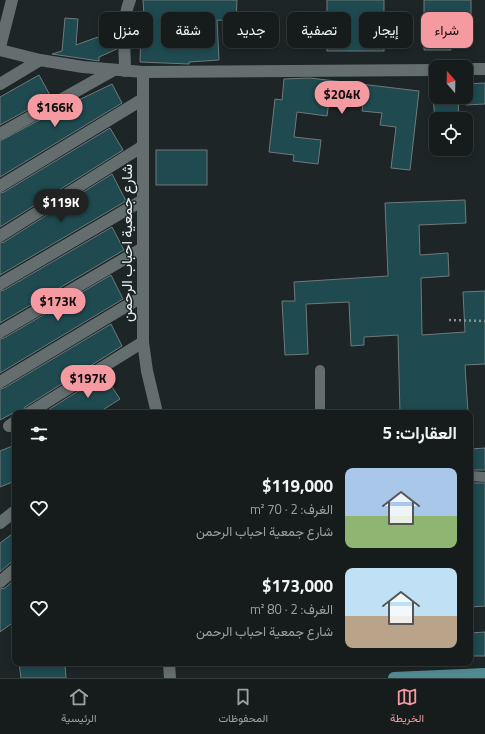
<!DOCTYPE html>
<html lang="ar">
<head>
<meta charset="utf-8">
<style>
	:root { --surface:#161c1c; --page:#232929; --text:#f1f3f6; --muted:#9ea1a3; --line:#353a3b; --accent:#f49aa0 }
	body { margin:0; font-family:"Titillium Web",Vazirmatn,sans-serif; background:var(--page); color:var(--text); direction:rtl; height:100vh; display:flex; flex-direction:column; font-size:15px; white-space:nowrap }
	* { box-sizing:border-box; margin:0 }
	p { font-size:13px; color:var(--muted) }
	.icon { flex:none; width:22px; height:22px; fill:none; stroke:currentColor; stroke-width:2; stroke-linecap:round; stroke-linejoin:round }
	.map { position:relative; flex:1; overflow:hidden; direction:ltr }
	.drawer { position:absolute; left:12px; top:410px; width:461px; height:256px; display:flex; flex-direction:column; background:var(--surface); border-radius:8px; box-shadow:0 2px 6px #0003,0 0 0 1px var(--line); direction:rtl }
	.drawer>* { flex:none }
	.banner { position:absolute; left:12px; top:12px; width:461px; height:36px; direction:rtl; display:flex; gap:8px }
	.needle { width:26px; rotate:340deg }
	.buttons { position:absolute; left:429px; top:60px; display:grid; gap:8px }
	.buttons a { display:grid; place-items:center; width:44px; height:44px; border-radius:8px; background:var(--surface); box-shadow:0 2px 6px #0003,0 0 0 1px var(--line); font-size:20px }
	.price { position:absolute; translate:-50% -34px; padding:0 9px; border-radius:14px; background:var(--accent); color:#111; font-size:13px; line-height:26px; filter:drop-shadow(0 1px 2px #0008) }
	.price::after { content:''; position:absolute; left:50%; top:24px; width:12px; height:9px; margin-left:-6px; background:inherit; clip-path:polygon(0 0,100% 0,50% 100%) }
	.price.active { background:#222; color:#fff }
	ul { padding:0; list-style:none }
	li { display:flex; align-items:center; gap:12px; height:100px; padding:0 16px }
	li span { display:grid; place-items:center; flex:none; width:112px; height:80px; border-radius:8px; color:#555 }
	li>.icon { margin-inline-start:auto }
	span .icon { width:48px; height:48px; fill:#fffc; stroke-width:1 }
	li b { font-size:17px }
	h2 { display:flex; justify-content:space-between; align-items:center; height:48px; padding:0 16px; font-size:17px }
	.pill { padding:0 14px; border-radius:8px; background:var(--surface); box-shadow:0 2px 6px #0003,0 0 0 1px var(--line); font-size:14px; line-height:36px }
	.pill.active { background:var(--accent); color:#111 }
	.tab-bar { display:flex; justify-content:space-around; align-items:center; height:56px; border-top:1px solid var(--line); background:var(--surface); font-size:11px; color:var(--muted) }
	.tab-bar a { display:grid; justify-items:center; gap:2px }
	.tab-bar .active { color:var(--accent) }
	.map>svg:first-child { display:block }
	.building { fill:#1e4a50; stroke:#70797b }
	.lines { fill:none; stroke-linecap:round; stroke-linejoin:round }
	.path { stroke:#8c9293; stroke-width:2.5; stroke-dasharray:2 3; stroke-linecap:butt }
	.lane { stroke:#656e6f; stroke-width:10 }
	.street { stroke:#656e6f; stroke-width:12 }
	.secondary { stroke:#528a91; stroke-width:12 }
	.labels { text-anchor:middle; stroke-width:3; stroke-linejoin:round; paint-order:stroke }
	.street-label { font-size:15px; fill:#ecf1f2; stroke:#1d2526 }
</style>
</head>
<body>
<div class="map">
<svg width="485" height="678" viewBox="0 0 485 678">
	<rect width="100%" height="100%" fill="#1d2526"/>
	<g class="building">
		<path d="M 143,0 L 237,0 L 236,21 L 217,20 L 219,60 L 189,62 L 189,64 L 140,62 L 141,31 L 145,31 Z"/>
		<rect x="327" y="0" width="57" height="51"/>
		<path d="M 424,0 L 471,0 L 471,16 L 450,16 L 451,50 L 424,50 Z"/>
		<path d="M 65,18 L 78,19 L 76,45 L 117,30 L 117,49 L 99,57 L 99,61 L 52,54 L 62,51 Z"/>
		<path d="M 39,75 L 51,97 L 0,125 L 0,97 Z"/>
		<path d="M 310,78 L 419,91 L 410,170 L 391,168 L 396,127 L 380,125 L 382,113 L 362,111 L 363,104 L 329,101 L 327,116 L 297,112 L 294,137 L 321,140 L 318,164 L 293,161 L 294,155 L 269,152 L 275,99 L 282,100 L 284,79 Z"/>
		<path d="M 485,83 L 485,104 L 466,105 L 466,84 Z"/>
		<path d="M 112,84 L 122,103 L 0,177 L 0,141 L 58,110 Z"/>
		<path d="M 433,97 L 458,97 L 459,119 L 435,119 Z"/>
		<path d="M 110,128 L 123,150 L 0,227 L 0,193 L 4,192 Z"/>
		<rect x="156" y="150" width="51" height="35"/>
		<path d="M 112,174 L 126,201 L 0,275 L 0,243 L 4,242 Z"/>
		<path d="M 465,200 L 466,223 L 419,225 L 420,255 L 448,253 L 449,276 L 421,278 L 422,335 L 465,332 L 463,292 L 485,291 L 485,364 L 465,365 L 468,413 L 400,413 L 398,335 L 364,337 L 364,345 L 351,346 L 349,302 L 306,304 L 308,354 L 285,355 L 282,301 L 295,301 L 294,282 L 388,276 L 385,203 Z"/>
		<path d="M 112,227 L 124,250 L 0,323 L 0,291 L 4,290 Z"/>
		<path d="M 111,275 L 123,299 L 0,373 L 0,339 L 4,338 Z"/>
		<path d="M 111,324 L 122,346 L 25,407 L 22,413 L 13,413 L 0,420 L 0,389 L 4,388 Z"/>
		<path d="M 104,375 L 120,399 L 98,413 L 43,413 Z"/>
		<path d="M 15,445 L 15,481 L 0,487 L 0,451 Z"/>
		<path d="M 485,448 L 485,470 L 470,470 L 470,449 Z"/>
		<path d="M 470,483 L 485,483 L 485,606 L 470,607 Z"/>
		<path d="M 15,532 L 15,562 L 10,563 L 0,572 L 0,543 Z"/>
		<path d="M 15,579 L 15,621 L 0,632 L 0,589 L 5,588 Z"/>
		<path d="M 485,632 L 485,656 L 470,656 L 470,633 Z"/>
		<path d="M 19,663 L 65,663 L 66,678 L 21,678 Z"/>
	</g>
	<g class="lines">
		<path class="path" d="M 449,320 L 485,321"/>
		<g class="lane">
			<path d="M 320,370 L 320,413"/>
			<path d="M 470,476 L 485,477"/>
		</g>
		<g class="street">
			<path d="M 0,47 L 12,0"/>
			<path d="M 0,50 L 40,60 L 83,67 L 143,72 L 436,70"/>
			<path d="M 466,69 L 485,69"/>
			<path d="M 125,71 C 125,48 121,22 130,0"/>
			<path d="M 143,72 L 143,342 L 147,371 L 157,413"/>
			<path d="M 0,84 L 40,60"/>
			<path d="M 0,134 L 112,71"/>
			<path d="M 0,186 L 143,99"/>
			<path d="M 0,236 L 143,146"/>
			<path d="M 0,284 L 143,200"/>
			<path d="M 0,332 L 143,248"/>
			<path d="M 0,382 L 143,296"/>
			<path d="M 29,413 L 143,342"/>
			<path d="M 9,426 L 15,422"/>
			<path d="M 0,523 L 15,511"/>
			<path d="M 0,582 L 15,569"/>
			<path d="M 169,663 L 170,678"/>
		</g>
		<path class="secondary" d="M 394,678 L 485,674"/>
	</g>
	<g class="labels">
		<g class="street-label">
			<text transform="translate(127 243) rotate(-90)" y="5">شارع جمعية احباب الرحمن</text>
		</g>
	</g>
</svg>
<div class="buttons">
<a><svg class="needle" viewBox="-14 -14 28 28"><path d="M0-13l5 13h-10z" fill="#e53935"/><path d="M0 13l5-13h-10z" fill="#9ea1a3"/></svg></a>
<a><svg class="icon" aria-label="locate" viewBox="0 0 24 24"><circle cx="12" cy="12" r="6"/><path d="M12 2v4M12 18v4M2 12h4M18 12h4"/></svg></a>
</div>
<b class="price" style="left:342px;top:115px">$204K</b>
<b class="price" style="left:55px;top:128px">$166K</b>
<b class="price active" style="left:61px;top:223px">$119K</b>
<b class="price" style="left:58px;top:322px">$173K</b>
<b class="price" style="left:88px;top:399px">$197K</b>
<div class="banner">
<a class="pill active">شراء</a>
<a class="pill">إيجار</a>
<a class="pill">تصفية</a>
<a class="pill">جديد</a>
<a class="pill">شقة</a>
<a class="pill">منزل</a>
</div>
<section class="drawer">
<h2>العقارات: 5<svg class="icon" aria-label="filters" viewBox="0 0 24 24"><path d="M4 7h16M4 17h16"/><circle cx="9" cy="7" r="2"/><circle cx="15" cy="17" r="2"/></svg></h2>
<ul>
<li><span style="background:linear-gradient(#a9c7e8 60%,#8fb573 0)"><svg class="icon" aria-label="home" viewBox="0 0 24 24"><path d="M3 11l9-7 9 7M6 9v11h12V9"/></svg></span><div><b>$119,000</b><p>الغرف: 2 · 70 m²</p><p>شارع جمعية احباب الرحمن</p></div><svg class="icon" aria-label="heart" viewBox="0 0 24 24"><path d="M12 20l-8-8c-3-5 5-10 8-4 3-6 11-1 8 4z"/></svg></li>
<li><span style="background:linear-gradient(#bfe0f5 60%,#b9a48a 0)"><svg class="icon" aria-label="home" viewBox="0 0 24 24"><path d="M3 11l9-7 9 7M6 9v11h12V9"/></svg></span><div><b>$173,000</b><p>الغرف: 2 · 80 m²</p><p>شارع جمعية احباب الرحمن</p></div><svg class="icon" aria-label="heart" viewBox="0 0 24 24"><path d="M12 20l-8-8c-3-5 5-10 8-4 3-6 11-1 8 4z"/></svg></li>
</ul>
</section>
</div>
<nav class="tab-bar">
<a class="active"><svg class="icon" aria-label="map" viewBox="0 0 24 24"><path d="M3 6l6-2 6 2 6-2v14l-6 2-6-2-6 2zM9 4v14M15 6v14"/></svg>الخريطة</a>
<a><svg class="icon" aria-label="saved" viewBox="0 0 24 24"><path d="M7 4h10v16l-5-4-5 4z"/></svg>المحفوظات</a>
<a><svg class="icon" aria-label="home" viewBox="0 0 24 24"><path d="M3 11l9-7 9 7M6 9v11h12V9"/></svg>الرئيسية</a>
</nav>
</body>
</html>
